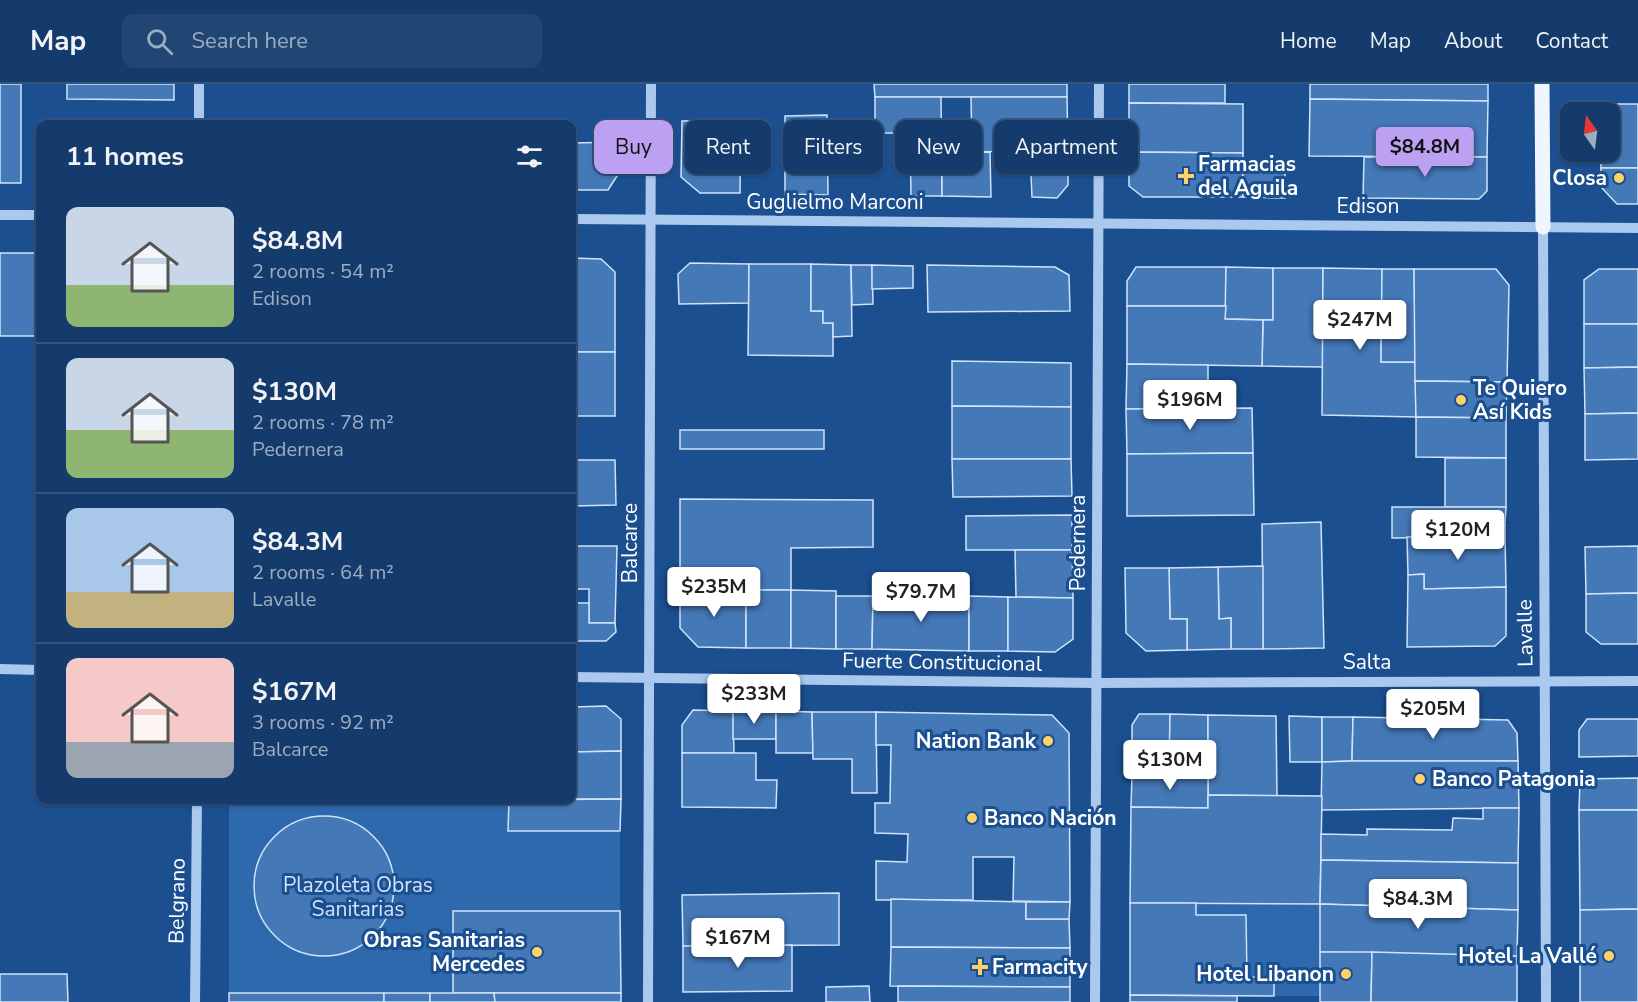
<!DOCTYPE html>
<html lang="en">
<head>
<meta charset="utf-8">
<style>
	:root { --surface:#143b6b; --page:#214673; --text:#f1f3f6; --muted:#9dadc1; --line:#33557e; --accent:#bca0f2 }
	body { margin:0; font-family:"Nunito Sans",sans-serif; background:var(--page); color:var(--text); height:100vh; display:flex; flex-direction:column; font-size:22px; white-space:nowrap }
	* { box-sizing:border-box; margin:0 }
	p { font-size:20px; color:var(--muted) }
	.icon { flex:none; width:33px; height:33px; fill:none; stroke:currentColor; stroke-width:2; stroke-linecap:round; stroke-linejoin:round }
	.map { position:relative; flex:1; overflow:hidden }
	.panel { position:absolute; left:36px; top:36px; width:540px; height:684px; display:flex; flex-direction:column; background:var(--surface); border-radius:12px; box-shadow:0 2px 4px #0004,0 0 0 2px var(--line) }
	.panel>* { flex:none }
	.hud { position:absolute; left:594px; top:36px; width:570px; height:54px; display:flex; gap:12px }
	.needle { width:39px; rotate:346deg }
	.fabs { position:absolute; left:1560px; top:18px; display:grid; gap:12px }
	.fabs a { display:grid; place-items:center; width:60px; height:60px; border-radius:12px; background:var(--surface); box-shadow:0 2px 4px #0004,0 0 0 2px var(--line); font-size:30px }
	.price { position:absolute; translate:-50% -51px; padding:0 14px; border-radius:6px; background:#fff; color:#222; font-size:20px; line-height:39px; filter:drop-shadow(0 2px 3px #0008) }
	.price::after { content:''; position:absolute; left:50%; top:36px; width:18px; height:14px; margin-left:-9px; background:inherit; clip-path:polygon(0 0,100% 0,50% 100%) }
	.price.selected { background:var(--accent); color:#111 }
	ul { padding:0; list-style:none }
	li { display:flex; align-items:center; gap:18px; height:150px; padding:0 30px }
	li+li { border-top:2px solid var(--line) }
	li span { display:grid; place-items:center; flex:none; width:168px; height:120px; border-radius:12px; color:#555 }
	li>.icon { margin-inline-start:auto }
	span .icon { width:72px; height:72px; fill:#fffc; stroke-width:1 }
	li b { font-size:26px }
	h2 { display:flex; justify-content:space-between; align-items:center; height:72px; padding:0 30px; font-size:26px }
	.tag { padding:0 21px; border-radius:12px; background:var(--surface); box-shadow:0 2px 4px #0004,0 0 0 2px var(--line); font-size:21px; line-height:54px }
	.tag.selected { background:var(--accent); color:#111 }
	header { display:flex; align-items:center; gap:36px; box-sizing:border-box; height:84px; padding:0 30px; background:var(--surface); border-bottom:2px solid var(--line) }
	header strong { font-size:28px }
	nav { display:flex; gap:33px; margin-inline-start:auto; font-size:21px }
	.search { width:420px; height:54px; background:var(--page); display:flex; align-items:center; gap:15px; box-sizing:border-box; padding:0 21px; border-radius:12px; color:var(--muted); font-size:22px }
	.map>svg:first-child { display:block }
	.green { fill:#2e69ad }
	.building { fill:#4478b7; stroke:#cfe3fa; stroke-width:1.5 }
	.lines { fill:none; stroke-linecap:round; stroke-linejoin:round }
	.minor { stroke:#a9c9ee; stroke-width:10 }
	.major { stroke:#f0f6ff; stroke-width:15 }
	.poi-dot { fill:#ffd166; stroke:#1b4f8f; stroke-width:2 }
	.labels { text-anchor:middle; stroke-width:6; stroke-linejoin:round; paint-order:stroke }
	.poi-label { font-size:21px; font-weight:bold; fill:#fff; stroke:#1b4f8f; text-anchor:start }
	.street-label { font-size:21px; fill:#fff; stroke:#1b4f8f }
	.park-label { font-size:21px; fill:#cfe3fa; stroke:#1b4f8f }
</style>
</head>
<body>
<header>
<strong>Map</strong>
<div class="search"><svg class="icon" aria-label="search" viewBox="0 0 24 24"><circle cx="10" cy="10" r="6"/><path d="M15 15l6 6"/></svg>Search here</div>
<nav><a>Home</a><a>Map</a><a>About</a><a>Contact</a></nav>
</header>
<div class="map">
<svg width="1638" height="918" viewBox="0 0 1638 918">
	<rect width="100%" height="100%" fill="#1b4f8f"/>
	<g class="green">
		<path d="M 509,716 L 509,747 L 620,747 L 620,827 L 453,827 L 453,909 L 229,909 L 229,717 Z"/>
		<path d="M 1196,819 L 1320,820 L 1320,912 L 1274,912 L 1274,893 L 1247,893 L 1246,831 L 1196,831 Z"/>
	</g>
	<g class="building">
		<rect x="0" y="0" width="21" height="99"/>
		<path d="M 67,0 L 174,0 L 174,16 L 67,15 Z"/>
		<path d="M 874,0 L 1067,0 L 1067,13 L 875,13 Z"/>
		<rect x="1129" y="0" width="96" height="19"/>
		<path d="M 1310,0 L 1488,0 L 1488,17 L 1310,15 Z"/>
		<path d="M 875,13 L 941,13 L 942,112 L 911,112 L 910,49 L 875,49 Z"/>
		<path d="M 971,13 L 1067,13 L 1068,66 L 972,68 Z"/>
		<path d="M 1310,15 L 1488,17 L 1487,73 L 1309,72 Z"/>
		<path d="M 1129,19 L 1243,20 L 1243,69 L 1129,68 Z"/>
		<path d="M 1601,20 L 1638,20 L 1638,84 L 1601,84 L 1601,68 L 1610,68 L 1610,28 L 1601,28 Z"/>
		<path d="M 827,31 L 828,111 L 785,110 L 785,32 Z"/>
		<path d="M 741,36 L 740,109 L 700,109 L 681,93 L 682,37 Z"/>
		<path d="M 619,58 L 619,89 L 608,106 L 572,106 L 572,59 Z"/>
		<path d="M 1068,66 L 1068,101 L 1057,114 L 1032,113 L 1031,91 L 1022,91 L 1022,67 Z"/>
		<path d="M 990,68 L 991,113 L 942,112 L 942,69 Z"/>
		<path d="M 1129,68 L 1243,69 L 1243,113 L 1143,113 L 1129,102 Z"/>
		<path d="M 1364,73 L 1487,73 L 1487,107 L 1479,115 L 1363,114 Z"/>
		<path d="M 1243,82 L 1285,82 L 1285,114 L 1243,113 Z"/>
		<path d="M 1601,84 L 1638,84 L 1638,120 L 1617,120 L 1601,103 Z"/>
		<path d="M 0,169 L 39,169 L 40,252 L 0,252 Z"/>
		<path d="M 572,174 L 601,175 L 615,188 L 615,268 L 572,268 Z"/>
		<path d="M 690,179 L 749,180 L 749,219 L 679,220 L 678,190 Z"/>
		<path d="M 749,180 L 811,180 L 811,227 L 823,227 L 823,239 L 833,239 L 833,272 L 748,271 Z"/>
		<path d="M 811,180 L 851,181 L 852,252 L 833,253 L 833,239 L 823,239 L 823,227 L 811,227 Z"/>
		<path d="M 851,181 L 872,181 L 873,220 L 852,221 Z"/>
		<path d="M 872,181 L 913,182 L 913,204 L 872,205 Z"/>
		<path d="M 927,181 L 1055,183 L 1069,191 L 1070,227 L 928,228 Z"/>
		<path d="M 1136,183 L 1226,183 L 1226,222 L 1127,222 L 1127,197 Z"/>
		<path d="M 1226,183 L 1273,184 L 1273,236 L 1225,235 Z"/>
		<path d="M 1273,184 L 1323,184 L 1323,283 L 1262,282 L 1263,236 L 1273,236 Z"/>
		<path d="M 1323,184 L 1382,185 L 1381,278 L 1416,278 L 1416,333 L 1322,331 Z"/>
		<path d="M 1382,185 L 1414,185 L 1416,278 L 1381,278 Z"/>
		<path d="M 1414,185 L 1496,185 L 1509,201 L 1507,298 L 1415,297 Z"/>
		<path d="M 1599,185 L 1638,185 L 1638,240 L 1584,240 L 1584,196 Z"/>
		<path d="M 1127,222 L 1226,222 L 1225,235 L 1263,236 L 1262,282 L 1127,280 Z"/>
		<path d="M 1584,240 L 1638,240 L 1638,283 L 1584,284 Z"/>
		<rect x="572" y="268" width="43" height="64"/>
		<path d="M 952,277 L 1071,279 L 1071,323 L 952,322 Z"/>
		<path d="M 1127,280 L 1208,281 L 1208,324 L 1126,325 Z"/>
		<path d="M 1638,283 L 1638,329 L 1585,330 L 1584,284 Z"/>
		<path d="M 1415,297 L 1507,298 L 1506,334 L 1416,333 Z"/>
		<path d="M 952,322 L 1071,323 L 1071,375 L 952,375 Z"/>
		<path d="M 1252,324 L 1253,369 L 1127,370 L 1126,325 Z"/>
		<path d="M 1638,329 L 1638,375 L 1585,376 L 1585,330 Z"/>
		<path d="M 1416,333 L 1506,334 L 1506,374 L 1416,373 Z"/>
		<rect x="680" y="346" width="144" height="19"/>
		<path d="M 1253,369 L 1254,431 L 1127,432 L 1127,370 Z"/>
		<rect x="1445" y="374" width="61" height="49"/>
		<path d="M 952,375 L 1071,375 L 1072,412 L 953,413 Z"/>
		<path d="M 572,376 L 615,376 L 616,421 L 572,422 Z"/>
		<path d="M 680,415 L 873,416 L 873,463 L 791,464 L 791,506 L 680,506 Z"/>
		<path d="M 1392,423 L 1506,423 L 1505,441 L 1480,441 L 1480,450 L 1465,450 L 1465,453 L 1392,454 Z"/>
		<path d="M 1072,431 L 1072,466 L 966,466 L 966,432 Z"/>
		<path d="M 1321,438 L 1324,564 L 1263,565 L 1262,440 Z"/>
		<path d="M 1480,441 L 1505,441 L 1505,452 L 1465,453 L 1465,450 L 1480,450 Z"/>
		<path d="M 1505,452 L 1506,503 L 1424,505 L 1424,490 L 1408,491 L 1407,453 Z"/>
		<path d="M 572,462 L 617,462 L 615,539 L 589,539 L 589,505 L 572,505 Z"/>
		<path d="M 1638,462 L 1638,509 L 1586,510 L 1585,463 Z"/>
		<path d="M 1015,466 L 1072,466 L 1073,514 L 1016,513 Z"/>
		<path d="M 1263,482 L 1263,565 L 1231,565 L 1231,534 L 1219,535 L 1218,483 Z"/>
		<path d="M 1218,483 L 1219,535 L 1231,534 L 1231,565 L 1187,566 L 1187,535 L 1170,535 L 1169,484 Z"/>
		<path d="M 1125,484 L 1169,484 L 1170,535 L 1187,535 L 1187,566 L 1146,567 L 1126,549 Z"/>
		<path d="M 1424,490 L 1424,505 L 1506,503 L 1506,552 L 1495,562 L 1407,563 L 1408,491 Z"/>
		<path d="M 680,506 L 746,506 L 746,564 L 698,563 L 680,544 Z"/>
		<rect x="746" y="506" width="45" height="58"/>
		<path d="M 791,506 L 836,507 L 836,565 L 791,564 Z"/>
		<path d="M 1638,509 L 1638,560 L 1601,560 L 1586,548 L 1586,510 Z"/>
		<path d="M 836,512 L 873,512 L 872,565 L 836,565 Z"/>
		<path d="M 873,512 L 969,512 L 969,567 L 872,565 Z"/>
		<path d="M 969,512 L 1008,513 L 1008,567 L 969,567 Z"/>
		<path d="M 1008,513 L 1073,514 L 1073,555 L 1055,568 L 1008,567 Z"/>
		<path d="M 572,519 L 589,519 L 589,539 L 615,539 L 616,548 L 606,557 L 572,557 Z"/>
		<path d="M 606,622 L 621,635 L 621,667 L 572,668 L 572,623 Z"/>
		<path d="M 693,626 L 733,627 L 734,669 L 682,669 L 682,641 Z"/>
		<rect x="733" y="627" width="43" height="28"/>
		<path d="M 776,627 L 812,628 L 813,669 L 776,669 Z"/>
		<path d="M 812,628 L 876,628 L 877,709 L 852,709 L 852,675 L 813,675 Z"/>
		<path d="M 876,628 L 1052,631 L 1069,649 L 1070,818 L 1013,817 L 1014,773 L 973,773 L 973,816 L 876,816 L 876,777 L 907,778 L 908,750 L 875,749 L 875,719 L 890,719 L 891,661 L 876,661 Z"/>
		<path d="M 1139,630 L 1170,630 L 1169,690 L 1132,690 L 1132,641 Z"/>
		<path d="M 1170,630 L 1208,631 L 1208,691 L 1169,690 Z"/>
		<path d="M 1208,631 L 1276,632 L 1277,712 L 1208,711 Z"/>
		<path d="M 1289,632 L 1322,633 L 1322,678 L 1290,678 Z"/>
		<path d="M 1322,633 L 1353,633 L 1352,677 L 1322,678 Z"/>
		<path d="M 1353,633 L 1508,636 L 1517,649 L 1518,677 L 1352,677 Z"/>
		<path d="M 1587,635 L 1638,635 L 1638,672 L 1579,673 L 1579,646 Z"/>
		<path d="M 621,667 L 621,715 L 572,715 L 572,668 Z"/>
		<path d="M 682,669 L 756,669 L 756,696 L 777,696 L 776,724 L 682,723 Z"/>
		<path d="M 1352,677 L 1518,677 L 1519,724 L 1321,726 L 1322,678 Z"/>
		<path d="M 1132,690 L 1208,691 L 1208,724 L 1131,723 Z"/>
		<path d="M 1638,694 L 1638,726 L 1579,726 L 1580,695 Z"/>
		<path d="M 1208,711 L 1322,712 L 1320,820 L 1130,819 L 1131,723 L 1208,724 Z"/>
		<path d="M 621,715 L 620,747 L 508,747 L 509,716 Z"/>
		<path d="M 229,716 L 427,716 L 229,717 Z"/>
		<path d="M 1483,724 L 1519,724 L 1518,779 L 1321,776 L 1321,750 L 1367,751 L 1367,745 L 1452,746 L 1453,734 L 1483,735 Z"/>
		<path d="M 1579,726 L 1638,726 L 1638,825 L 1580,826 Z"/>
		<circle cx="324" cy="802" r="70"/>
		<path d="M 1321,776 L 1518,779 L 1518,826 L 1320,820 Z"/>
		<path d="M 839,809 L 839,861 L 683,862 L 682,811 Z"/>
		<path d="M 891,815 L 1026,818 L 1026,835 L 1069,835 L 1070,864 L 891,863 Z"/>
		<path d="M 1026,818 L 1070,818 L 1069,835 L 1026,835 Z"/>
		<path d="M 1130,819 L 1196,819 L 1196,831 L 1246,831 L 1247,893 L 1274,893 L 1274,912 L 1130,911 Z"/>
		<path d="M 1320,820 L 1518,826 L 1517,872 L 1320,868 Z"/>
		<path d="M 1638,825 L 1638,918 L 1580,918 L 1580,826 Z"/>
		<path d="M 453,827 L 620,827 L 621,909 L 453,909 Z"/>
		<path d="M 792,861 L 792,907 L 683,908 L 683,862 Z"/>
		<path d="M 891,863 L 1070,864 L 1070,903 L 890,902 Z"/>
		<path d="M 1320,868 L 1372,868 L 1371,918 L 1320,918 Z"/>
		<path d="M 1372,868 L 1517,872 L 1517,918 L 1371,918 Z"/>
		<path d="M 0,890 L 67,890 L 68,918 L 0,918 Z"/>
		<path d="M 869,902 L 870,918 L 826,918 L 826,903 Z"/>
		<path d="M 898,902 L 1070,903 L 1070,918 L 898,918 Z"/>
		<rect x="229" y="909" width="155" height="9"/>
		<rect x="384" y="909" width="46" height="9"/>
		<path d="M 430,909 L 494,909 L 495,918 L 430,918 Z"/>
		<path d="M 494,909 L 621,909 L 621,918 L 495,918 Z"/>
		<path d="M 1130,911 L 1237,912 L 1237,918 L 1130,918 Z"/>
	</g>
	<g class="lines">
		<g class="minor">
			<path d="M 199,40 L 199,0"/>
			<path d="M 0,131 L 40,131"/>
			<path d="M 572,135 L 1638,144"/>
			<path d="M 1543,143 L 1546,918"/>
			<path d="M 0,585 L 40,586"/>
			<path d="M 572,593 L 1096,599 L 1638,597"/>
			<path d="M 195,918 L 197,716"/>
			<path d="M 648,918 L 651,0"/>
			<path d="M 1095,918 L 1099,0"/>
		</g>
		<path class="major" d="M 1542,0 L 1543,143"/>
	</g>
	<g class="poi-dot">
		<path d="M1183 83h6v6h6v6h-6v6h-6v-6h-6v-6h6z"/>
		<circle cx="1619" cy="94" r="6"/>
		<circle cx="1461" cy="316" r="6"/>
		<circle cx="1048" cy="657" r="6"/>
		<circle cx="1420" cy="695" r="6"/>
		<circle cx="972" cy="734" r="6"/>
		<circle cx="537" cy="868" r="6"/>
		<circle cx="1609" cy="872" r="6"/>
		<path d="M977 874h6v6h6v6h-6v6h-6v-6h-6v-6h6z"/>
		<circle cx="1346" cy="890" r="6"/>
	</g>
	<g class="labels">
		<g class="poi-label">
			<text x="1198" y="87">Farmacias<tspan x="1198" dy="24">del Aguila</tspan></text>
			<text x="1607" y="101" text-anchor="end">Closa</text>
			<text x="1473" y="311">Te Quiero<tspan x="1473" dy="24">Así Kids</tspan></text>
			<text x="1036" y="664" text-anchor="end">Nation Bank</text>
			<text x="1432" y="702">Banco Patagonia</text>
			<text x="984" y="741">Banco Nación</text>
			<text x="525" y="863" text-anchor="end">Obras Sanitarias<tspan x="525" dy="24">Mercedes</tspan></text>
			<text x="1597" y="879" text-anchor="end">Hotel La Vallé</text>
			<text x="992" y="890">Farmacity</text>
			<text x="1334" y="897" text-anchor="end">Hotel Libanon</text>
		</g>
		<g class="street-label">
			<text x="835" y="125">Guglielmo Marconi</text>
			<text x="1368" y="129">Edison</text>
			<text transform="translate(630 459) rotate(-90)" y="7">Balcarce</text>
			<text transform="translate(1078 459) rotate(-90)" y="7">Pedernera</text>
			<text transform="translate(1525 549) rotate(-91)" y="7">Lavalle</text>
			<text transform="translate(942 578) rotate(1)" y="7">Fuerte Constitucional</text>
			<text x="1367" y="585">Salta</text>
			<text transform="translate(177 817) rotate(-89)" y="7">Belgrano</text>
		</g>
		<g class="park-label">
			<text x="358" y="808">Plazoleta Obras<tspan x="358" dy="24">Sanitarias</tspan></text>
		</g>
	</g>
</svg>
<div class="fabs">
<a><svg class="needle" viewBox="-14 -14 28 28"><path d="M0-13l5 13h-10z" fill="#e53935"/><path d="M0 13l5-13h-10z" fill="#9dadc1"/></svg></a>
</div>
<b class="price selected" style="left:1425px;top:94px">$84.8M</b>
<b class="price" style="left:1360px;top:267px">$247M</b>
<b class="price" style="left:1190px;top:347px">$196M</b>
<b class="price" style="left:1458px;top:477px">$120M</b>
<b class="price" style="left:714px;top:534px">$235M</b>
<b class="price" style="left:921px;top:539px">$79.7M</b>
<b class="price" style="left:754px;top:641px">$233M</b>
<b class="price" style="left:1433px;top:656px">$205M</b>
<b class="price" style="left:1170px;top:707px">$130M</b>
<b class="price" style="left:1418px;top:846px">$84.3M</b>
<b class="price" style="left:738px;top:885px">$167M</b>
<div class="hud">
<a class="tag selected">Buy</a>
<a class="tag">Rent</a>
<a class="tag">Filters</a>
<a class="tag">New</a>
<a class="tag">Apartment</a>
</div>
<section class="panel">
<h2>11 homes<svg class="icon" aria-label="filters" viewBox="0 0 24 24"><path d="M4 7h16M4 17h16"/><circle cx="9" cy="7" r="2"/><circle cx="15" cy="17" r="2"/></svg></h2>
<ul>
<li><span style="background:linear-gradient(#c9d6e8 65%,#8fb573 0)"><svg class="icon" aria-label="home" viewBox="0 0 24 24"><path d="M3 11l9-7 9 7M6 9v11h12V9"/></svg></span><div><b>$84.8M</b><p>2 rooms · 54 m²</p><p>Edison</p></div></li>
<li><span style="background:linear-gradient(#c9d6e8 60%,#8fb573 0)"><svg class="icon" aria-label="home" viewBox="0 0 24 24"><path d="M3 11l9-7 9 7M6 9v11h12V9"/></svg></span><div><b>$130M</b><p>2 rooms · 78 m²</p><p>Pedernera</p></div></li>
<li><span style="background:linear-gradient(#a9c7e8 70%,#c2b280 0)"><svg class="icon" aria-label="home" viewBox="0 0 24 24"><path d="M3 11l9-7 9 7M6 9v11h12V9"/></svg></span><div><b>$84.3M</b><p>2 rooms · 64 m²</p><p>Lavalle</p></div></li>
<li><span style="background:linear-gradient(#f6c9c9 70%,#9aa5b1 0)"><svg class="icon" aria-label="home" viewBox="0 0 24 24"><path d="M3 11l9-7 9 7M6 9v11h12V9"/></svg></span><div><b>$167M</b><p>3 rooms · 92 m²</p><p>Balcarce</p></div></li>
</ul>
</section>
</div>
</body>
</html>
